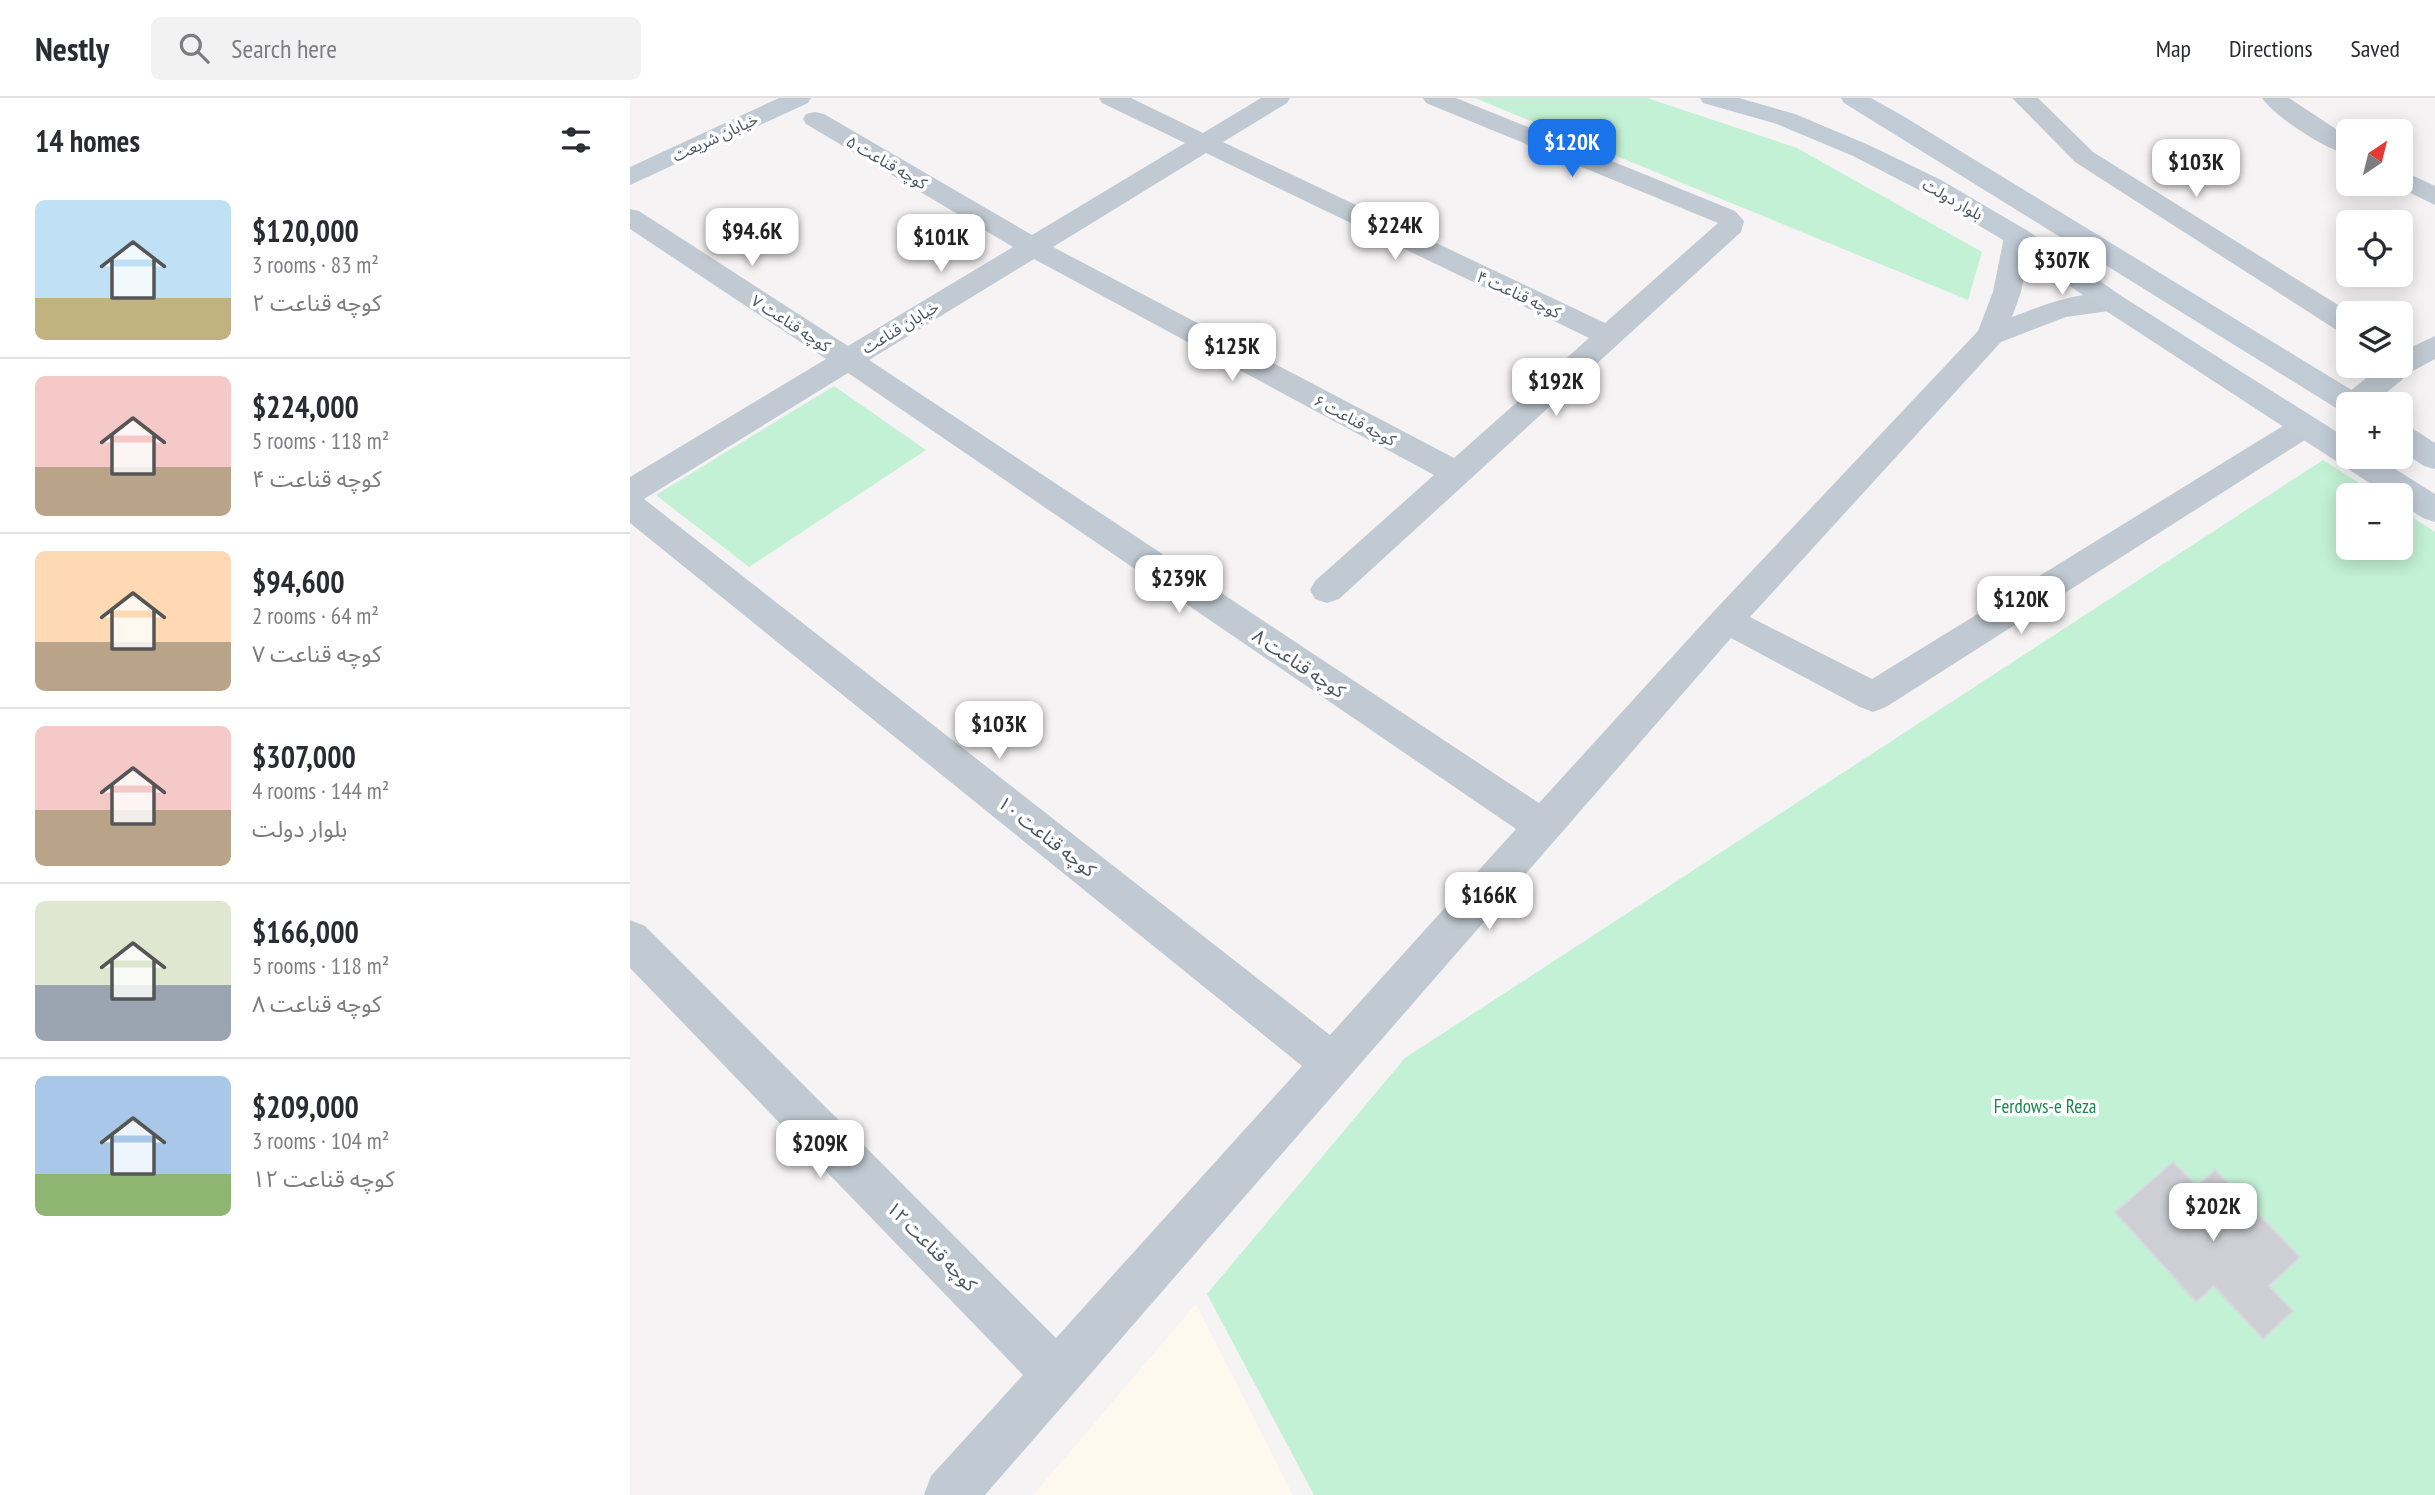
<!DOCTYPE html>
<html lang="en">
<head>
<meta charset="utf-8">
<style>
	:root { --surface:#fff; --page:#f2f2f3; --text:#2b2b33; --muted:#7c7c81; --line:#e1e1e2; --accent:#1a73e8 }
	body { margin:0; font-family:"PT Sans Narrow","Noto Sans Arabic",sans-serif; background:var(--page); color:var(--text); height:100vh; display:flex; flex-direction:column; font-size:26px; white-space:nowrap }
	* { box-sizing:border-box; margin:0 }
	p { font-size:23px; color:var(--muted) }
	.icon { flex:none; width:38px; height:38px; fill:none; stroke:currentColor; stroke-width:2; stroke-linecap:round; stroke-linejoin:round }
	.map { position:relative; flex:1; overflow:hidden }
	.sheet { display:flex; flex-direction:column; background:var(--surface); width:630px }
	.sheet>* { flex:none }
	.needle { width:46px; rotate:35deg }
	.fabs { position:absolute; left:1706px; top:21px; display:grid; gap:14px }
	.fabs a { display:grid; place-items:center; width:77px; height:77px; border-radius:10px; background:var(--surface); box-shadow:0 4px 18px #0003; font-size:35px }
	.price { position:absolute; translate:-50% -60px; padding:0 16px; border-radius:14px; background:#fff; color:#222; font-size:23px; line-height:46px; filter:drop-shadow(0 2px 4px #0008) }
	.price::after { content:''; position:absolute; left:50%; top:42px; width:21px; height:16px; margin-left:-10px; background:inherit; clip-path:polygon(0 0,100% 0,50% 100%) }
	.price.active { background:var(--accent); color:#fff }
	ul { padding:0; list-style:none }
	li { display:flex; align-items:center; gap:21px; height:175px; padding:0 35px }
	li+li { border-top:2px solid var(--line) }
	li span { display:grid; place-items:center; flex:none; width:196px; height:140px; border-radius:10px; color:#555 }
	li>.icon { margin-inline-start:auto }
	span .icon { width:84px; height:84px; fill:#fffc; stroke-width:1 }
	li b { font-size:30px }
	h2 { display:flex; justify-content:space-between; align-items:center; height:84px; padding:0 35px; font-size:30px }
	header { display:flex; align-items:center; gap:42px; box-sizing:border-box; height:98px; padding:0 35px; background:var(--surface); border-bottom:2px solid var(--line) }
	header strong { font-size:33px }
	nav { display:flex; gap:38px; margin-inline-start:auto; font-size:24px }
	.search { width:490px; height:63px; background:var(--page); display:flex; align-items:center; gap:18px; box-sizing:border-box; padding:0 24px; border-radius:10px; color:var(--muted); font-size:26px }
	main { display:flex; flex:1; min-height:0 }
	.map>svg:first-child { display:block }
	.commercial { fill:#fdf9ef }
	.green { fill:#c3f1d5 }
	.building { fill:#cdcfd5; stroke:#d7d9de; stroke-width:2 }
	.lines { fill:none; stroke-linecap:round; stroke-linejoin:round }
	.street { fill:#c1cad2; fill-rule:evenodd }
	.secondary { fill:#c1cbd6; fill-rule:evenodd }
	.labels { text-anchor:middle; stroke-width:7; stroke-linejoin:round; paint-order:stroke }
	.far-street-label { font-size:16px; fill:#4a5661; stroke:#fff }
	.street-label { font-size:19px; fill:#4a5661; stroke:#fff }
	.park-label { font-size:19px; fill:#17864f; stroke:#fff }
</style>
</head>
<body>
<header>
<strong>Nestly</strong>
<div class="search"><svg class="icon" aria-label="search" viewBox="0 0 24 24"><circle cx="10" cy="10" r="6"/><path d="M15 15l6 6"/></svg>Search here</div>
<nav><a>Map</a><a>Directions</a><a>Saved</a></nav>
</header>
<main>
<section class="sheet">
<h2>14 homes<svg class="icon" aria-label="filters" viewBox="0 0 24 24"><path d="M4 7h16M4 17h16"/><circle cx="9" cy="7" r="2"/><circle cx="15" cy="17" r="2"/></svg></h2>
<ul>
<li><span style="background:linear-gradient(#bfe0f5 70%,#c2b280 0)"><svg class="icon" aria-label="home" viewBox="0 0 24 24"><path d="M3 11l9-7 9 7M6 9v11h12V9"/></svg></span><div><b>$120,000</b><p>3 rooms · 83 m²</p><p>کوچه قناعت ۲</p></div></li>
<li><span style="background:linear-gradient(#f6c9c9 65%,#b9a48a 0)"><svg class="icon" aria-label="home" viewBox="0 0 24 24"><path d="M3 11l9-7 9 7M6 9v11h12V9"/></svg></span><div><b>$224,000</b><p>5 rooms · 118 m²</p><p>کوچه قناعت ۴</p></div></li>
<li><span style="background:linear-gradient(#ffd9b3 65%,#b9a48a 0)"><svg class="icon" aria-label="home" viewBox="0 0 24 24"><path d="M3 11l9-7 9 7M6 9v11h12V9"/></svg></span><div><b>$94,600</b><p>2 rooms · 64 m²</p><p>کوچه قناعت ۷</p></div></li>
<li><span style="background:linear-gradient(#f6c9c9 60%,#b9a48a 0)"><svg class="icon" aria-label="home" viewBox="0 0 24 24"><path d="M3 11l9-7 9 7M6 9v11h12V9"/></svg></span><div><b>$307,000</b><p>4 rooms · 144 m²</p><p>بلوار دولت</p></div></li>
<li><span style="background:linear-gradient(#dfe7d0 60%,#9aa5b1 0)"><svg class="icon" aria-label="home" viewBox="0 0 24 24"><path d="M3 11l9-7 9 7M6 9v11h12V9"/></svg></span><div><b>$166,000</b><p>5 rooms · 118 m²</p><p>کوچه قناعت ۸</p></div></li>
<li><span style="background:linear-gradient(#a9c7e8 70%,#8fb573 0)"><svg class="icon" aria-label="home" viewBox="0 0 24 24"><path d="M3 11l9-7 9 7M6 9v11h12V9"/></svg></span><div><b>$209,000</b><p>3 rooms · 104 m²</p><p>کوچه قناعت ۱۲</p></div></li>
</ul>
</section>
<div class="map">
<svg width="1805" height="1397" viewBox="0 0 1805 1397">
	<rect width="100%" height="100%" fill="#f5f3f3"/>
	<path class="commercial" d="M 566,1206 L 663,1397 L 403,1397 Z"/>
	<g class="green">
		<path d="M 845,0 L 1017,0 L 1167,50 L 1352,154 L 1338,202 Z"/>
		<path d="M 204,288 L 296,352 L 119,469 L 26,397 Z"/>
		<path d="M 1693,362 L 1748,397 L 1718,397 L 1718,450 L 1771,450 L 1771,412 L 1805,434 L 1805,1397 L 684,1397 L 577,1196 L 775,960 Z"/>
	</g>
	<path class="building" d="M 1543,1064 L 1567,1088 L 1585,1072 L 1670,1159 L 1639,1188 L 1663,1213 L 1633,1241 L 1584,1188 L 1566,1204 L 1485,1114 Z"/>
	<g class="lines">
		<g class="street">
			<path d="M 469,0 L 501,0 L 573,35 L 631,0 L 660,0 L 657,5 L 593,44 L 975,225 L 1088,125 L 796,5 L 793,0 L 826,0 L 1105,113 L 1114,123 L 1111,134 L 709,501 L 697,505 L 685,501 L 680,492 L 685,483 L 804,377 L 404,161 L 239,262 L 909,705 L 1084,513 L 1348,233 L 1363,194 L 1374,139 L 1378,133 L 1388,131 L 1398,133 L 1402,139 L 1391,194 L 1382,219 C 1416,206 1457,189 1493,199 L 1497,205 L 1493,211 L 1436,219 L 1371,244 L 1120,519 L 1242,581 L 1664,321 L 1675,317 L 1686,321 L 1690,328 L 1686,335 L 1256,609 L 1243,614 L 1230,609 L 1101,540 L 355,1397 L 294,1397 L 301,1378 L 393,1277 L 0,870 L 0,822 L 15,828 L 426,1240 L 672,968 L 0,425 L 0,379 L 196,261 L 0,131 L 0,111 L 9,113 L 218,248 L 383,149 L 176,26 L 173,21 L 176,16 L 185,14 L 194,16 L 402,137 L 555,45 L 472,5 ZM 576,55 L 959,240 L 824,360 L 423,149 ZM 218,275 L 886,731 L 700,937 L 14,401 Z"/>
			<path d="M 1382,0 L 1408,0 L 1463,54 L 1721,215 L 1718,215 L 1718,235 L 1708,233 L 1445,64 Z"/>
			<path d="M 1632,0 L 1659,0 L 1718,39 L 1718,56 C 1696,52 1645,19 1632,0 Z"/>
			<path d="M 1771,72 L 1805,88 L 1805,107 L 1762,86 L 1771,86 Z"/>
			<path d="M 1805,238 L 1805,261 L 1781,274 L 1743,306 L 1718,306 L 1718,315 L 1713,313 L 1709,306 L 1713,299 L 1751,268 L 1771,268 L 1771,254 Z"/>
		</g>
		<g class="secondary">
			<path d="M 149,0 L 181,0 L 178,5 L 0,87 L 0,69 Z"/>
			<path d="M 1070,0 L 1109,0 L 1165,16 L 1241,48 L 1311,82 L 1398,133 L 1493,199 L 1718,341 L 1718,359 L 1746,359 L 1805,396 L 1805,424 L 1793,420 L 1771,406 L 1771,397 L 1758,397 L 1473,211 L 1378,145 L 1293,94 L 1223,58 L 1147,26 L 1073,5 Z"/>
			<path d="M 1211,0 L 1241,0 L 1273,18 L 1733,299 L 1737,306 L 1718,306 L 1718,315 L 1711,313 L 1214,5 Z"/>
			<path d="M 1771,327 L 1782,330 L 1805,345 L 1805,371 L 1794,368 L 1771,353 Z"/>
		</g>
	</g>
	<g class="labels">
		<g class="far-street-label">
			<text transform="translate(85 39) rotate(-25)" y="6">خیابان شریعت</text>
			<text transform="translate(257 64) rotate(30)" y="6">کوچه قناعت ۵</text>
			<text transform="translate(1323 101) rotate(30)" y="6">بلوار دولت</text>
			<text transform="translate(889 196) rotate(25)" y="6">کوچه قناعت ۴</text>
			<text transform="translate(161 225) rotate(33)" y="6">کوچه قناعت ۷</text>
			<text transform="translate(270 229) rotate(-31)" y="6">خیابان قناعت</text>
			<text transform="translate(725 322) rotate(28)" y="6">کوچه قناعت ۶</text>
		</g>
		<g class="street-label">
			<text transform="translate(669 565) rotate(34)" y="7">کوچه قناعت ۸</text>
			<text transform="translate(417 738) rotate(38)" y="7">کوچه قناعت ۱۰</text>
			<text transform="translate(302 1148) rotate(45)" y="7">کوچه قناعت ۱۲</text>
		</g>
		<g class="park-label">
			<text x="1415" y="1015">Ferdows-e Reza</text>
		</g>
	</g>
</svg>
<div class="fabs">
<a><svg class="needle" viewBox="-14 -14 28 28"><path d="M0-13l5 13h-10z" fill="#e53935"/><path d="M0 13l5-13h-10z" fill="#7c7c81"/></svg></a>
<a><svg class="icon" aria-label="locate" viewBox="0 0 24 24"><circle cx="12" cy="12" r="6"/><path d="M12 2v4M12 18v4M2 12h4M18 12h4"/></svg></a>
<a><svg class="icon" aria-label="layers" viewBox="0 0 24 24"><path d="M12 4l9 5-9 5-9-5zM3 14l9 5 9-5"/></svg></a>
<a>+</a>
<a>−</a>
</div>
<b class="price active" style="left:942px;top:81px">$120K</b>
<b class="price" style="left:1566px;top:101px">$103K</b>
<b class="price" style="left:765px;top:164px">$224K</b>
<b class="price" style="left:122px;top:170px">$94.6K</b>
<b class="price" style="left:311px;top:176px">$101K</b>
<b class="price" style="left:1432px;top:199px">$307K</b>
<b class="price" style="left:602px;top:285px">$125K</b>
<b class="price" style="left:926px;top:320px">$192K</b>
<b class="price" style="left:549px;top:517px">$239K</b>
<b class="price" style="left:1391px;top:538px">$120K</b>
<b class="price" style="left:369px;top:663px">$103K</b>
<b class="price" style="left:859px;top:834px">$166K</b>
<b class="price" style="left:190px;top:1082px">$209K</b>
<b class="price" style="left:1583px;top:1145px">$202K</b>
</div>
</main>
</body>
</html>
